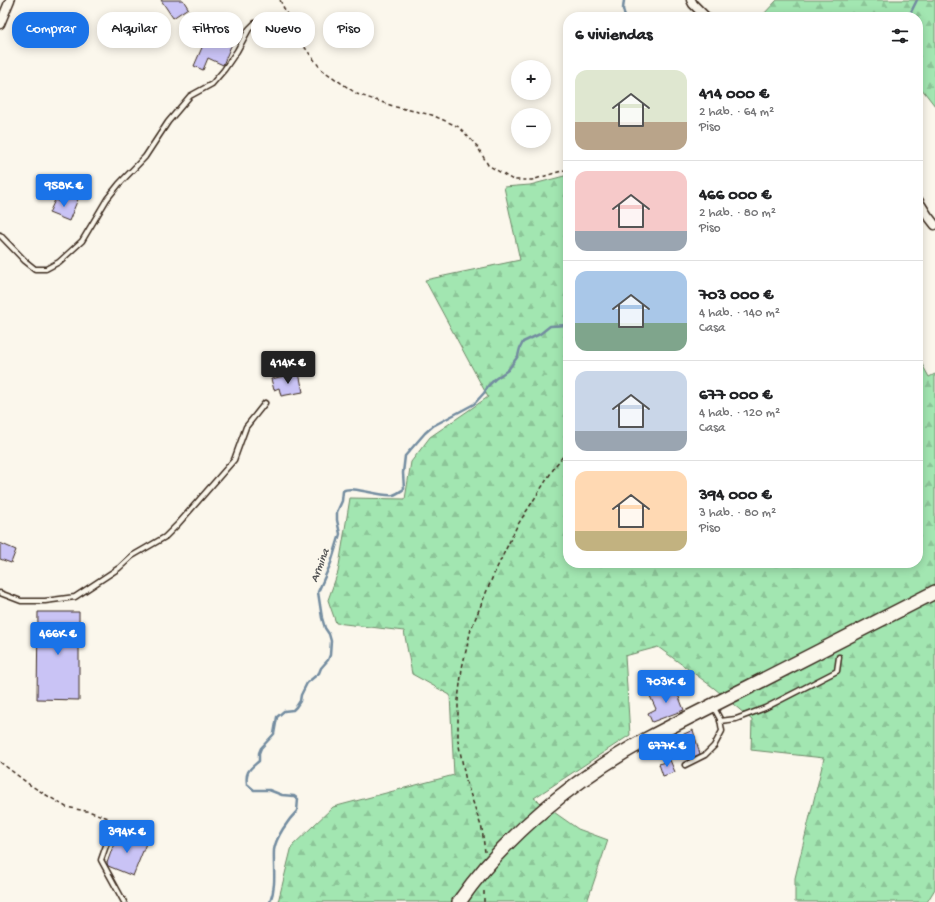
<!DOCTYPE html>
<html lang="es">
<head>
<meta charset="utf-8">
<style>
	:root { --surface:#fff; --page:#f6f6f6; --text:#202124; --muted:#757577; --line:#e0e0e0; --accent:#1a73e8 }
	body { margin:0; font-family:"Gochi Hand",sans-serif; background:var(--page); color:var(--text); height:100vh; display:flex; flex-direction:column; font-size:15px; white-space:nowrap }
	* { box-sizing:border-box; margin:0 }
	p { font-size:13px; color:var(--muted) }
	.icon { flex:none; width:22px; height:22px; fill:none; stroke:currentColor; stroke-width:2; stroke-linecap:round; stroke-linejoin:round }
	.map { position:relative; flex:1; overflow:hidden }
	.side { position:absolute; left:563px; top:12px; width:360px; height:556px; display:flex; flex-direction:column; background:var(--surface); border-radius:16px; box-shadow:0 2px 10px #0003 }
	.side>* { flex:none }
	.top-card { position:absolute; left:12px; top:12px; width:380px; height:36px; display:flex; gap:8px }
	.buttons { position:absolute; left:511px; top:60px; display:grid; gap:8px }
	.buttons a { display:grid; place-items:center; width:40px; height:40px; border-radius:50%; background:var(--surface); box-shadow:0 2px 10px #0003; font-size:20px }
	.price { position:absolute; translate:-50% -34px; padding:0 9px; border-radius:4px; background:var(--accent); color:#fff; font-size:13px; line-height:26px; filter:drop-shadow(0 1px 2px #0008) }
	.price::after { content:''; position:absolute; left:50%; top:24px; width:12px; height:9px; margin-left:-6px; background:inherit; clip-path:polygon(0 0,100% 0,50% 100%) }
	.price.on { background:#222; color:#fff }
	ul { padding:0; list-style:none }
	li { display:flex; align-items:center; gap:12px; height:100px; padding:0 12px }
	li+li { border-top:1px solid var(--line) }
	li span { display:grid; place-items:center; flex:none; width:112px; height:80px; border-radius:12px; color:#555 }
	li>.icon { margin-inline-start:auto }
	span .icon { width:48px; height:48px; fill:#fffc; stroke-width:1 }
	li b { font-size:17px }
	h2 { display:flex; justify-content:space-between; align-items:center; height:48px; padding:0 12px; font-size:17px }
	.pill { padding:0 14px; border-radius:16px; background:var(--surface); box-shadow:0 2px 10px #0003; font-size:14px; line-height:36px }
	.pill.on { background:var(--accent); color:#fff }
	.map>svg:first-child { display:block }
	.forest { fill:url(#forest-firs); stroke:#6e8868 }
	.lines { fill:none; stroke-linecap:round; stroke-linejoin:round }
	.stream { stroke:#738ca0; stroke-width:2.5 }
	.building { fill:#c9c3f5; stroke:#3b2a1e }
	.service-casing { stroke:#3b2a1e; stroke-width:7 }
	.minor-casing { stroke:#3b2a1e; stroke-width:11 }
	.primary-casing { stroke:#3b2a1e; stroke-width:16 }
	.path { stroke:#3b2a1e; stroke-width:1.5; stroke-dasharray:4 3; stroke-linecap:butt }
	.service { stroke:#fbf7ec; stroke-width:4 }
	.minor { stroke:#fbf7ec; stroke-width:8 }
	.primary { stroke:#fbf7ec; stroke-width:13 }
	.labels { text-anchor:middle; stroke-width:3; stroke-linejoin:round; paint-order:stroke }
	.water-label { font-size:12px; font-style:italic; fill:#525354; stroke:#fbf7ec }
</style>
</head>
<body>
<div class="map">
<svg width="935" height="902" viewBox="0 0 935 902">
	<defs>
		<pattern id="forest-firs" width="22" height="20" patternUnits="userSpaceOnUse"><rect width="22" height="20" fill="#a2e6b1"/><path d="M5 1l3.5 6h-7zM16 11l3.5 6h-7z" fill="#8cc598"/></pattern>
	</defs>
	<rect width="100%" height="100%" fill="#fbf7ec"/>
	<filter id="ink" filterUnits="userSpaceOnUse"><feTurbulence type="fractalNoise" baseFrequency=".025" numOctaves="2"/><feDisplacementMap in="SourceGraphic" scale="8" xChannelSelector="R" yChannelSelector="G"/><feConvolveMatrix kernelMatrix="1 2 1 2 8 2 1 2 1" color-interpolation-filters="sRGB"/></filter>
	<g filter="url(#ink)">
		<g class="forest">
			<path d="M 777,0 L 935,0 L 935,106 L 918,84 L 918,17 L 761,17 Z"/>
			<path d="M 568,175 L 568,563 L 918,563 L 918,357 L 929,377 L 935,374 L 935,889 L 927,902 L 795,902 L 795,878 L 824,758 L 751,750 L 752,720 L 714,688 L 658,647 L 625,656 L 630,735 L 534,798 L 578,829 L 608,840 L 587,902 L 278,902 L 292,846 L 333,807 L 454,775 L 450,695 L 412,674 L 404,631 L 336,623 L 328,600 L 338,572 L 350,498 L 405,499 L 411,462 L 430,437 L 488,397 L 425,280 L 520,260 L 504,187 L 530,185 Z"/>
		</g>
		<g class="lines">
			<g class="stream">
				<path d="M 624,0 L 623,9 L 625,17"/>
				<path d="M 911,17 L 911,12 L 917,0"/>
				<path d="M 918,190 L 922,200"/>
				<path d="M 270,902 C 277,885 273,868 274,850 C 276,837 288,820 297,811 L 298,799 L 294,796 L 282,795 L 269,790 L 254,790 L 247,784 C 245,771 250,769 259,761 L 259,753 L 261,748 L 274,734 L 277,717 L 284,711 L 293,710 L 296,707 L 300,701 L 301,695 L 307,683 L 319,673 L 321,668 L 328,660 L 330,655 L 331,641 L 329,634 L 325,628 L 322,618 L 318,592 L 331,563 L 340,534 L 337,520 L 337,512 L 342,501 L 343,491 C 351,485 380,497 393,495 C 397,494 401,491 404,489 L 403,473 L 405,456 L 425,433 L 433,426 L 474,404 L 484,393 L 488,386 L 495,379 L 508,370 L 518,356 L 520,348 L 523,342 L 540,334 L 550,326 L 568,325"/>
			</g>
		</g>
		<g class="building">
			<path d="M 161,0 L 183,0 L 188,8 L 173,18 Z"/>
			<path d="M 210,29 L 224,35 L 226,30 L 236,34 L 223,65 L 208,58 L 203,70 L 194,66 Z"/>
			<path d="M 66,194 L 78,199 L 69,221 L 49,213 L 55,200 L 62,203 Z"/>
			<path d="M 299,373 L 303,392 L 281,396 L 279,388 L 274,390 L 271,379 Z"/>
			<path d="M 0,543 L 16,550 L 11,563 L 0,559 Z"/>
			<path d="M 38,612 L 79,612 L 79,700 L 37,699 Z"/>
			<path d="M 675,687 L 684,710 L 652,722 L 648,713 L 656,709 L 650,696 Z"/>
			<path d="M 693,730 L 700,754 L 688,760 L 685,753 L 670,757 L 664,743 Z"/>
			<path d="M 670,760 L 675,772 L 663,776 L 659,764 Z"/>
			<path d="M 124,832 L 147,841 L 133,876 L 108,866 L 107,863 L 116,838 L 121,840 Z"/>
		</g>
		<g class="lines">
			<defs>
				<g id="service">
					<path d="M 0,235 L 25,261 L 35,269 L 46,269 L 59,262 L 82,241 L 107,199 L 119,184 L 145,157 L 168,122 L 190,96 L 212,84 L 224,70 L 237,51 L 249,29 L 255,23 C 266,22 288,28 297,36"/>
					<path d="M 0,593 L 21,601 L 45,601 L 75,597 L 119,568 L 132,556 L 165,537 L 178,524 L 234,460 L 246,427 L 265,403"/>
					<path d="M 720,721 L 736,719 L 765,708 L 837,671 L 839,657"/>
					<path d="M 685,765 L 705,755 L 714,746 L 722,731 L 720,719 L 714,708"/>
					<path d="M 109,837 L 101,860 L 124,902"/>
				</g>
				<g id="minor">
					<path d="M 691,0 L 693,4 L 706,17"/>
					<path d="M 0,24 L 10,0"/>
					<path d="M 918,200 L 928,216 L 935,225"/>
				</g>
				<path id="primary" d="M 459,902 C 505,835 576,778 647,739 C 681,721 715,704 749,687 C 811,655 873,624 935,592"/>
			</defs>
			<use href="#service" class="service-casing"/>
			<use href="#minor" class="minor-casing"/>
			<use href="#primary" class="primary-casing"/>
			<g class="path">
				<path d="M 280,0 L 292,25"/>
				<path d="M 300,41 L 321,69 L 357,94 L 396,107 L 432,115 L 459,127 L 477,146 L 488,165 L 513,180 L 532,180 L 568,169"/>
				<path d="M 0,762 L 30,785 L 66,807 L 91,812 L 108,818 L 109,830"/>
				<path d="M 485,852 L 482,829 L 466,781 L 458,741 L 458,700 L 462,668 L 471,629 L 493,576 L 517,526 L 556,465 L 568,450"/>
				<path d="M 484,902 L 484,888"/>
			</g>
			<use href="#service" class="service"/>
			<use href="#minor" class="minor"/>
			<use href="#primary" class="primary"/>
		</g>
	</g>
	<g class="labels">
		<g class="water-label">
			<text transform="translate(319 565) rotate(-69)" y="4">Armina</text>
		</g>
	</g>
</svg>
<div class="buttons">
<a>+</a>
<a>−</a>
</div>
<b class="price" style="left:64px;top:208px">958K €</b>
<b class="price on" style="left:288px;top:385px">414K €</b>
<b class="price" style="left:58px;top:656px">466K €</b>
<b class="price" style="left:666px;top:704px">703K €</b>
<b class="price" style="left:667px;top:768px">677K €</b>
<b class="price" style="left:127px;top:854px">394K €</b>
<div class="top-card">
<a class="pill on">Comprar</a>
<a class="pill">Alquilar</a>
<a class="pill">Filtros</a>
<a class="pill">Nuevo</a>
<a class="pill">Piso</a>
</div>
<section class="side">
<h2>6 viviendas<svg class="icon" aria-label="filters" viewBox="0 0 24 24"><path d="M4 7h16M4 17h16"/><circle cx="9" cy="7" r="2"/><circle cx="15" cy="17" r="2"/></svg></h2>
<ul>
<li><span style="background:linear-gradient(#dfe7d0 65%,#b9a48a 0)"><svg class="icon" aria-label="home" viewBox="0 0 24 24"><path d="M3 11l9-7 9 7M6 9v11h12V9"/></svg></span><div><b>414 000 €</b><p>2 hab. · 64 m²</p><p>Piso</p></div></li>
<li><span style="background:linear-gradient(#f6c9c9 75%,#9aa5b1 0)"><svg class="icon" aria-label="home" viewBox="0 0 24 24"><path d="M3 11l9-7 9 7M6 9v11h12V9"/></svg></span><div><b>466 000 €</b><p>2 hab. · 80 m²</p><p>Piso</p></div></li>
<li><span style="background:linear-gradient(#a9c7e8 65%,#7fa58c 0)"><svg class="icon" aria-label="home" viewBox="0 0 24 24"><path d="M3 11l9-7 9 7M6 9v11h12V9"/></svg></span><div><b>703 000 €</b><p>4 hab. · 140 m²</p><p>Casa</p></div></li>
<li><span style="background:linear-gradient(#c9d6e8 75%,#9aa5b1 0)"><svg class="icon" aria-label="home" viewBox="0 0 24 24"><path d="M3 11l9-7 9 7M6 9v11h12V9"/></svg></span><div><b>677 000 €</b><p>4 hab. · 120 m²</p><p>Casa</p></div></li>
<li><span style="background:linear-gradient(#ffd9b3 75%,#c2b280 0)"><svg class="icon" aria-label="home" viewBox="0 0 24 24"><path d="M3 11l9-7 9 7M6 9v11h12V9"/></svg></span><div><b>394 000 €</b><p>3 hab. · 80 m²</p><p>Piso</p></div></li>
</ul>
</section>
</div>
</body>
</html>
